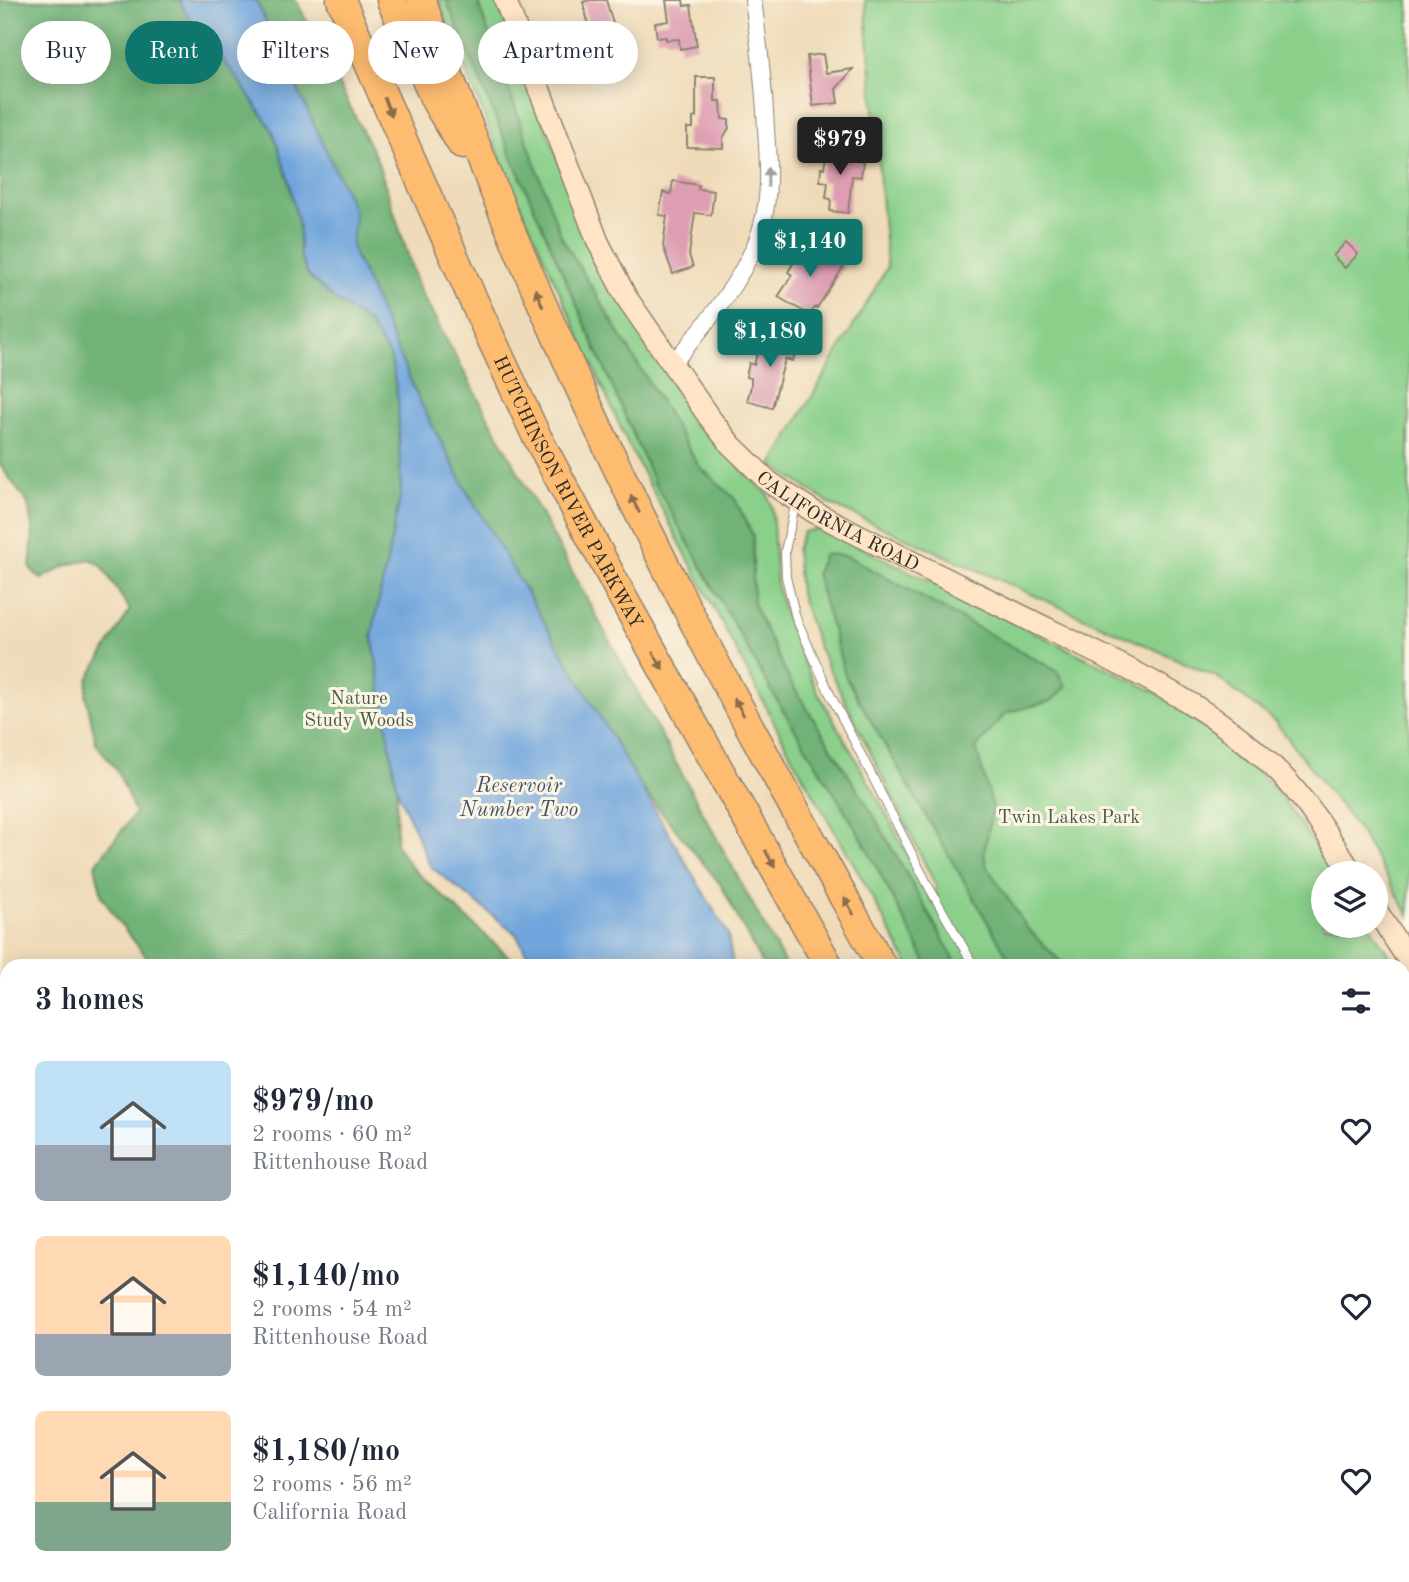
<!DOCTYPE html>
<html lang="en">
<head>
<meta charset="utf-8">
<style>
	:root { --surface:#fff; --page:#f2f2f3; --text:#1f2937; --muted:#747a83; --accent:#0f766e }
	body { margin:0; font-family:"Old Standard TT",serif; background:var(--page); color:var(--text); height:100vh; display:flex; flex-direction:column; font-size:26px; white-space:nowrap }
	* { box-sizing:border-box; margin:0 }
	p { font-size:23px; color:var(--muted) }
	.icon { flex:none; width:38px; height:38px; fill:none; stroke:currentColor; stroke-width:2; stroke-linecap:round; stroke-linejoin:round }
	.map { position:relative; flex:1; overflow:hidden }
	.panel { position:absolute; left:0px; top:959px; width:1410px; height:623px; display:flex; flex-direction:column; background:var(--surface); border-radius:21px 21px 0 0; box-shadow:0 4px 18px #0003 }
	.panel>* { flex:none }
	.top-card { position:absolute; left:21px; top:21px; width:700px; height:63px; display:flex; gap:14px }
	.tools { position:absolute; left:1311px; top:861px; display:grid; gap:14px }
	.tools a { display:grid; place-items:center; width:77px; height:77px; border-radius:50%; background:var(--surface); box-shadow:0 4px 18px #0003; font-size:35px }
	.price { position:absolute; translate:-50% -60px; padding:0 16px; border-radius:7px; background:var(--accent); color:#fff; font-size:23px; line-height:46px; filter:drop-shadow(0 2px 4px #0008) }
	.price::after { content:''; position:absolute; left:50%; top:42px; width:21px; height:16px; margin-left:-10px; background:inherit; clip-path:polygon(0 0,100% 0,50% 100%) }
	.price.current { background:#222; color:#fff }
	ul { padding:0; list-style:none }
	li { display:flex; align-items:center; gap:21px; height:175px; padding:0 35px }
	li span { display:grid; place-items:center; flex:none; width:196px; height:140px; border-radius:10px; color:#555 }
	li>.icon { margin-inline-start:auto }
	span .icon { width:84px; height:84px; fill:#fffc; stroke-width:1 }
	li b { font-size:30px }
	h2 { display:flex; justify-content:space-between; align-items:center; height:84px; padding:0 35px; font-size:30px }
	.tag { padding:0 24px; border-radius:32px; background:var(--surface); box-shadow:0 4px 18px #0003; font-size:24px; line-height:63px }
	.tag.current { background:var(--accent); color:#fff }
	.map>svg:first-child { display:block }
	.green { fill:#8ad08b; stroke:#5a7e5b; stroke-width:2 }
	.forest { fill:#6fb277; stroke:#4d6e51; stroke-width:2 }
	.water { fill:#6fa5dd; stroke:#4d6884; stroke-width:2 }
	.building { fill:#dd9db2 }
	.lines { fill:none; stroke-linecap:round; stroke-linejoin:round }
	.lane-casing { stroke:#8d8372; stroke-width:10 }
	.street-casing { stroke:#8d8372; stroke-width:18 }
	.secondary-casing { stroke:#8d8372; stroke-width:24 }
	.highway-casing { stroke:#8d8372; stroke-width:31 }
	.lane { stroke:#fff; stroke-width:8 }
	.street { stroke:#fff; stroke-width:16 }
	.secondary { stroke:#ffe4c6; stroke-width:21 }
	.highway { stroke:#febc70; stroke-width:28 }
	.oneway { fill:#8a6c4a }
	.oneway2 { fill:#a0a0a0 }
	.labels { text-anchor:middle; stroke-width:6; stroke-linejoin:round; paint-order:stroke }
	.street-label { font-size:19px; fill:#2b2b2b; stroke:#fcf5e5 }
	.park-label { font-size:19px; fill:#485d48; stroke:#fcf5e5 }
	.water-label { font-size:21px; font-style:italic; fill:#435669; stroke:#fcf5e5 }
</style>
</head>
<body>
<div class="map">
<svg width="1409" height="1582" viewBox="0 0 1409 1582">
	<rect width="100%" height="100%" fill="#fcf5e5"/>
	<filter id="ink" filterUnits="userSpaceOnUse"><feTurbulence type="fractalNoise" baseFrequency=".0143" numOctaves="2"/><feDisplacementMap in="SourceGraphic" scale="14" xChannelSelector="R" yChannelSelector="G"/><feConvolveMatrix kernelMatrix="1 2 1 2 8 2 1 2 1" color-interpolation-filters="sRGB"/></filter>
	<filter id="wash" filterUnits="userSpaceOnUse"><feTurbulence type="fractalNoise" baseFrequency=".00686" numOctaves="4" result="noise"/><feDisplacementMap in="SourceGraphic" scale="28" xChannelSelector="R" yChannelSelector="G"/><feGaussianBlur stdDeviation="1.57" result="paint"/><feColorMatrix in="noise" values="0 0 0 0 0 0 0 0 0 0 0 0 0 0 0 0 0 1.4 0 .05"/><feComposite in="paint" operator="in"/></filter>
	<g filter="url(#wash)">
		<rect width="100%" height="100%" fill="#efdbb9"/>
		<g class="green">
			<path d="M 439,0 L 497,0 L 592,249 L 742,470 L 767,493 L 772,507 L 777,588 L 790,629 L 815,687 L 880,802 L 933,903 L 936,886 L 818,646 L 800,594 L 796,550 L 803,532 L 821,528 L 1154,691 L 1200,721 L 1276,789 L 1334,873 L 1323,873 L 1323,926 L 1370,926 L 1396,966 L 909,966 L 859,873 L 796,764 L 629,446 L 507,175 Z"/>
			<path d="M 865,0 L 1409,0 L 1409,915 L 1361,833 L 1276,723 L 1217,677 L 832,505 L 772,465 L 887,268 Z"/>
			<path d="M 1404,978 L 1409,987 L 1409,1582 L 1065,1582 L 1065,1575 L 1404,1575 Z"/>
			<path d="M 238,1575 L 465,1575 L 456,1582 L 238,1582 Z"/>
			<path d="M 498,1575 L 960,1575 L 958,1582 L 507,1582 Z"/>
		</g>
		<g class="forest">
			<path d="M 0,0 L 179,0 L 191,23 L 235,75 L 273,131 L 288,178 L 299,227 L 300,254 L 308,275 L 333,298 L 368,323 L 391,358 L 398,399 L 401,493 L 372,634 L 397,789 L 396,845 L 413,869 L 509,957 L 515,966 L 154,966 L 118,921 L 102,896 L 95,865 L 135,813 L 118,772 L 96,743 L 86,696 L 88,679 L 130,610 L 101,565 L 90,559 L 65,566 L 41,579 L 30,568 L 33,533 L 28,504 L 0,465 Z"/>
			<path d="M 256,0 L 296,0 L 377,160 L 419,289 L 786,966 L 763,966 L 721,885 L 640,786 L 468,493 L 419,400 L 361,268 C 352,253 349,245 354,228 Z"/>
			<path d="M 446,0 L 477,0 L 561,236 L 699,466 L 735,499 L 753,536 L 753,604 L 790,681 L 874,816 L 958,966 L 928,966 L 861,837 L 772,692 L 654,482 L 515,164 Z"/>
			<path d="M 824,554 L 847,556 L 1057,671 L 1066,687 L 1051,701 L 1006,713 L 976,748 L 993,808 L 984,852 L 986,865 L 1028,929 L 1065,966 L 1013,966 L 846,678 L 816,573 Z"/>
			<path d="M 1404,1293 L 1409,1303 L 1409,1367 L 1404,1362 Z"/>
			<path d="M 251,1575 L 357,1575 L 349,1582 L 252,1582 Z"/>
			<path d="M 611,1575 L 728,1575 L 731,1582 L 620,1582 Z"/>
			<path d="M 1079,1575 L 1201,1575 L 1202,1582 L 1078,1582 Z"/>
		</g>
		<g class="water">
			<path d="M 179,0 L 256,0 L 355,212 C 354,237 346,245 361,268 L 419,400 L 468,493 L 728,934 L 733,966 L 533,966 L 516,934 L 430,866 L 397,789 L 372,634 L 401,493 L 398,399 L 391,358 L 368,323 L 333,298 L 308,275 L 300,254 L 299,227 L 288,178 L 273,131 L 235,75 L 191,23 Z"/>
			<path d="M 797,1575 L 895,1575 L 903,1582 L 799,1582 Z"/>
		</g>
		<g id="blocks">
			<g class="building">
				<path d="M 590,0 L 606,0 L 622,54 L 605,58 L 601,41 L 596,42 L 594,33 L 584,28 L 588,22 L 583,2 Z"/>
				<path d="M 666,0 L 683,0 L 684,6 L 691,5 L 697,46 L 680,49 L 679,39 L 666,40 L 666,37 L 657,38 L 655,23 L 669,21 Z"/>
				<path d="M 823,54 L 826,73 L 853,69 L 836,89 L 838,103 L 813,106 L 807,56 Z"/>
				<path d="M 696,77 L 715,77 L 715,101 L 721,101 L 722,119 L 729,120 L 729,128 L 723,138 L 723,148 L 687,147 L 687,128 L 693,128 L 693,118 L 696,117 Z"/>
				<path d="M 833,143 L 849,144 L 848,160 L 863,162 L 861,177 L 852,176 L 848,213 L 830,211 L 831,199 L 826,198 L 828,182 L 820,181 L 821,168 L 824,168 L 826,156 L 831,156 Z"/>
				<path d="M 673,181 L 699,185 L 698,189 L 714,191 L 711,215 L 695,213 L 689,255 L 693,267 L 673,274 L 663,246 L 667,216 L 659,215 L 663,192 L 671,194 Z"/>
				<path d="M 1346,242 L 1358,254 L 1345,268 L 1333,256 Z"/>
				<path d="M 806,243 L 844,266 L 817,308 L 815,307 L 810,315 L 778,297 L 792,275 L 788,272 Z"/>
				<path d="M 782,335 L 799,339 L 793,361 L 785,359 L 772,408 L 747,401 L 751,386 L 751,378 L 746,377 L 749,363 L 754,365 L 758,350 L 761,351 L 765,337 L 780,341 Z"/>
			</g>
		</g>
	</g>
	<g filter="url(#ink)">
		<use href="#blocks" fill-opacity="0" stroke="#8d8372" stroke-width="2"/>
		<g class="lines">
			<defs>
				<g id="lane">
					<path d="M 796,501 L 785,551 L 786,577 L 796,618 L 830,694 L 930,889 L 974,966"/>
					<path d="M 1404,975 L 1409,972"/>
					<path d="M 1404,1015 L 1409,1023"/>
				</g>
				<g id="street">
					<path d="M 672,364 C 703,328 750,272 762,225 C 771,193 768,161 766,129 C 764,85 759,43 753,0"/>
					<path d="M 0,1170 L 7,1197"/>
					<path d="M 0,1327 L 7,1313"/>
					<path d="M 0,1552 L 7,1551"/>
					<path d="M 30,1575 L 32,1582"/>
				</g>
				<g id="secondary">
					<path id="s1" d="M 505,0 L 598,242 L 626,297 L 709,417 L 731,445 L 769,482 L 814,512 C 892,553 972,591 1052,631 C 1136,672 1223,711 1288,782 C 1313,810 1332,842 1352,873"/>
					<path d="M 1376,910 L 1409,961"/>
				</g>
				<g id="highway">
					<path id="s2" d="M 341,0 L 471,295 L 535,433 L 623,598 L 829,966"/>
					<path d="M 391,0 L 436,102 L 462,145"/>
					<path d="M 421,0 C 498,215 591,423 696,626 C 755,740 819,853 882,966"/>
					<path d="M 977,1582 L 979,1575"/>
					<path d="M 1023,1582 L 1024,1575"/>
				</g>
			</defs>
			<use href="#lane" class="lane-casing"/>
			<use href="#street" class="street-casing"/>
			<use href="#secondary" class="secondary-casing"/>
			<use href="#highway" class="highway-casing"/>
			<use href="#lane" class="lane"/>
			<use href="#street" class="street"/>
			<use href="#secondary" class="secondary"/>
			<use href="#highway" class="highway"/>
		</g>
		<defs><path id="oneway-solid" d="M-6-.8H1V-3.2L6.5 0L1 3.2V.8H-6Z" transform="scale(1.75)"/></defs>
		<g class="oneway">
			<use href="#oneway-solid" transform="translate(388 107) rotate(67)"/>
			<use href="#oneway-solid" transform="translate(539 298) rotate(-113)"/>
			<use href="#oneway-solid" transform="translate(635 504) rotate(-116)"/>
			<use href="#oneway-solid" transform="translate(658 661) rotate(61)"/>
			<use href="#oneway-solid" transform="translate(739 707) rotate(-119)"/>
			<use href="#oneway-solid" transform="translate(770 859) rotate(61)"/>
			<use href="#oneway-solid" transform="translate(849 906) rotate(-119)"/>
		</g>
		<use class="oneway2" href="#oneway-solid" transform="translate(768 177) rotate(-89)"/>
	</g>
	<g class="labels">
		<g class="street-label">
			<text dy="7" stroke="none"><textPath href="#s2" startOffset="542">HUTCHINSON RIVER PARKWAY</textPath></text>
			<text dy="7" stroke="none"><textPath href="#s1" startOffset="635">CALIFORNIA ROAD</textPath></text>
		</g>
		<g class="park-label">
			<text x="359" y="704">Nature<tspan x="359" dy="22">Study Woods</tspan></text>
			<text x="1069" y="823">Twin Lakes Park</text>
		</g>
		<g class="water-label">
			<text x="519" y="792">Reservoir<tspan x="519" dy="24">Number Two</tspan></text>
		</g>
	</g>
</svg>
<div class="tools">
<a><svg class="icon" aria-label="layers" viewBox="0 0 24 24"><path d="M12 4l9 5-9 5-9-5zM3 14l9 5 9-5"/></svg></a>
</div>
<b class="price current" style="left:840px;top:177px">$979</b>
<b class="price" style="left:810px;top:279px">$1,140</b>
<b class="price" style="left:770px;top:369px">$1,180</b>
<div class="top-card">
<a class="tag">Buy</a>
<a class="tag current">Rent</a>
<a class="tag">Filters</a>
<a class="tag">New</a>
<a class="tag">Apartment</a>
</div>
<section class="panel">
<h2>3 homes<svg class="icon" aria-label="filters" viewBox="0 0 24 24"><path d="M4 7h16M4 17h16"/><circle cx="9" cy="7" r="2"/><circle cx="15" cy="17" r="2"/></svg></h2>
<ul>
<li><span style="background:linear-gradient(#bfe0f5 60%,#9aa5b1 0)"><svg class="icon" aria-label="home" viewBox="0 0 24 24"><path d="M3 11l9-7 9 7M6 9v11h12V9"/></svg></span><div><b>$979/mo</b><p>2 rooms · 60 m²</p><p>Rittenhouse Road</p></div><svg class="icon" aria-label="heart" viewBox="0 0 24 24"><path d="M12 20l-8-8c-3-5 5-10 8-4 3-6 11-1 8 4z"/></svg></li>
<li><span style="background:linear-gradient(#ffd9b3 70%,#9aa5b1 0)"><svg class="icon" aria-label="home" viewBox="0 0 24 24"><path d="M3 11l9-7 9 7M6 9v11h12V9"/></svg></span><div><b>$1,140/mo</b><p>2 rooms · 54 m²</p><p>Rittenhouse Road</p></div><svg class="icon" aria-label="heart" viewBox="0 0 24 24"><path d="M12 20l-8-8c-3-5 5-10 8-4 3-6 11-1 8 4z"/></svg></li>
<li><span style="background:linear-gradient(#ffd9b3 65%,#7fa58c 0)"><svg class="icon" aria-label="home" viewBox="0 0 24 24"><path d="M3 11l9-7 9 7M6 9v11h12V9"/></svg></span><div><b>$1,180/mo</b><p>2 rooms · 56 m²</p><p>California Road</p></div><svg class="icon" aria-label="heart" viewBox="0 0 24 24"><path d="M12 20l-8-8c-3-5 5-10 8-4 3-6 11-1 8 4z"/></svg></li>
</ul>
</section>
</div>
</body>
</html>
